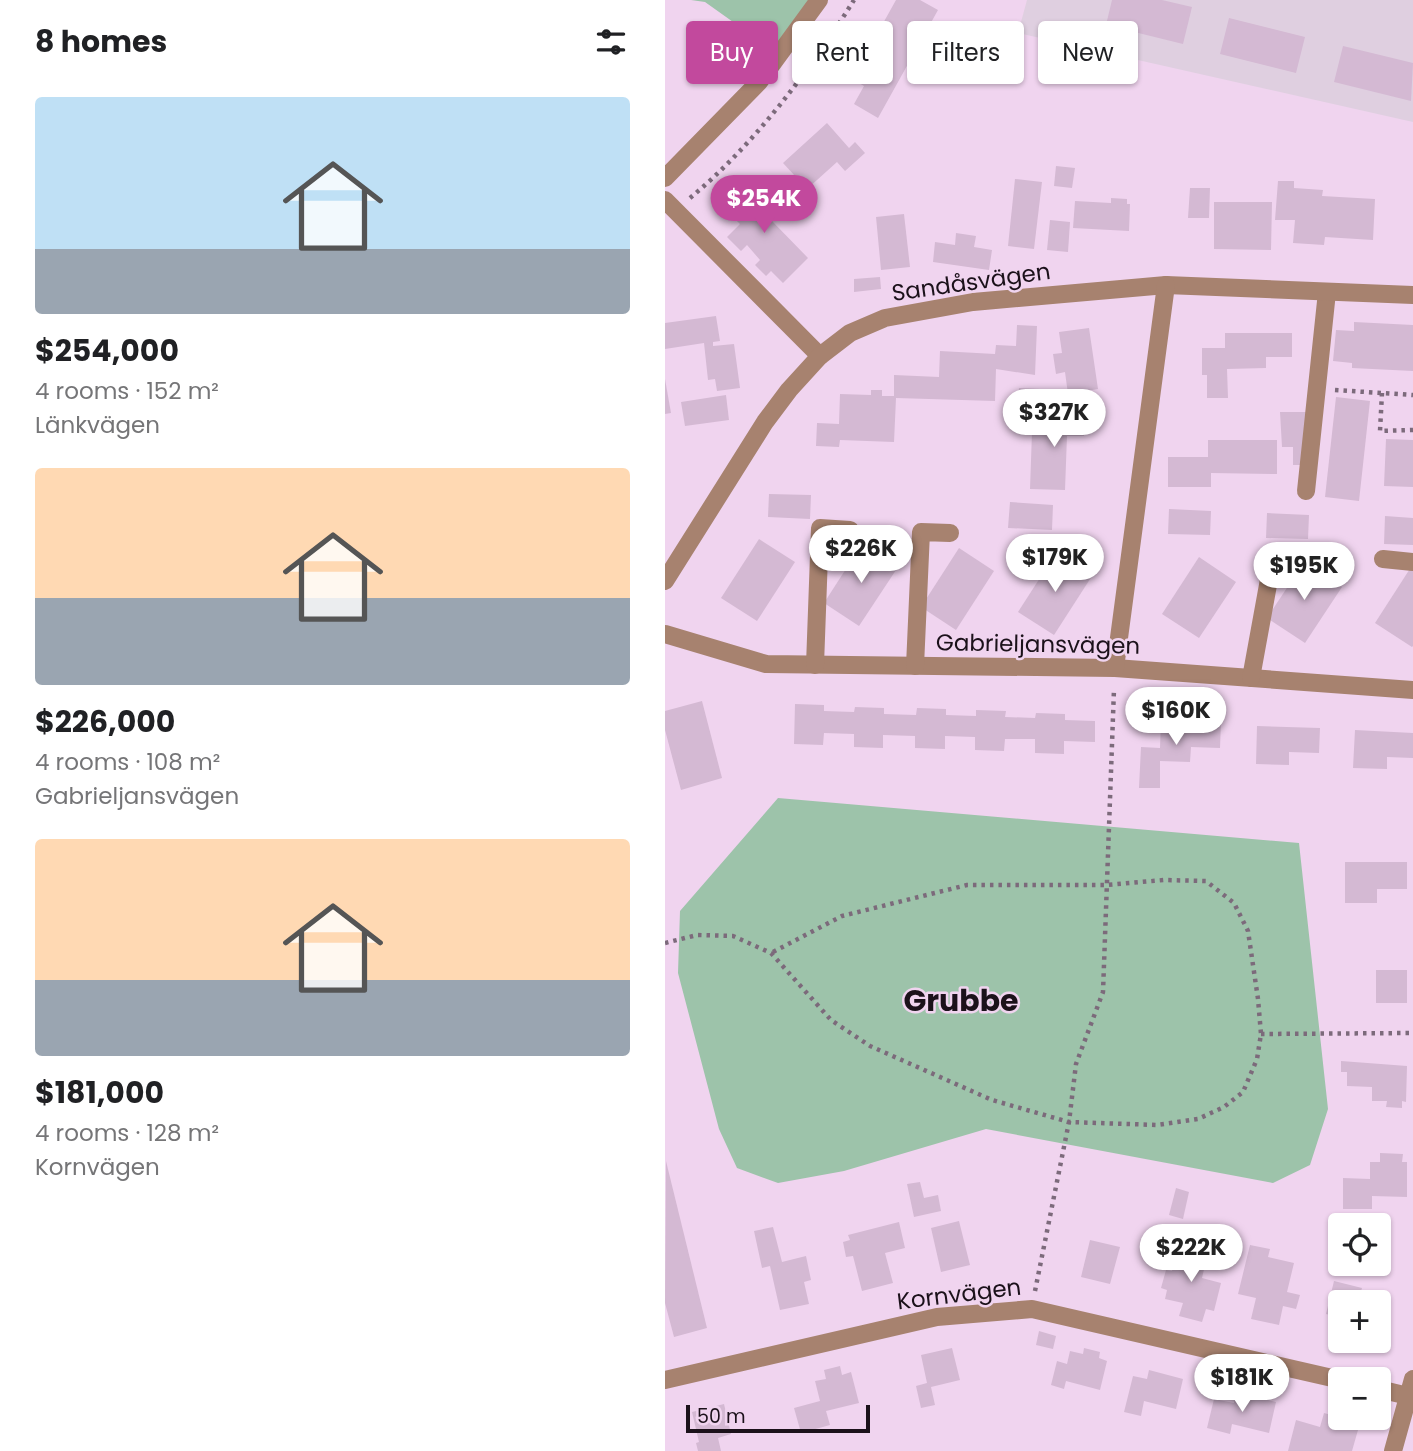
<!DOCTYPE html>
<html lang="en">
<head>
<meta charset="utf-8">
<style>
	:root { --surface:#fff; --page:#f2f2f2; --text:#202124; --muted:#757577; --accent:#c2499d }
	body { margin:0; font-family:Poppins,sans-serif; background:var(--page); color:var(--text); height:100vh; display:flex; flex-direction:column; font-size:26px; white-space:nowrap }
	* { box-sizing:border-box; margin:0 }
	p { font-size:23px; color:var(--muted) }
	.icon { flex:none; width:38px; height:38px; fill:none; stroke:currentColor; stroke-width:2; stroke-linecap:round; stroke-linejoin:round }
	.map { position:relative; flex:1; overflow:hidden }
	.side { display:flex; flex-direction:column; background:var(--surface); width:665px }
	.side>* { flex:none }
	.hud { position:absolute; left:21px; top:21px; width:621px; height:63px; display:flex; gap:14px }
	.controls { position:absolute; left:663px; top:1213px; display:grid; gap:14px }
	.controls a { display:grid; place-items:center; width:63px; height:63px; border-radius:7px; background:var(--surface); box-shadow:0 2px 5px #0004; font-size:35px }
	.scale { position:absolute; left:21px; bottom:18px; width:184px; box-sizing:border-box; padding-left:7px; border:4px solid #1b111a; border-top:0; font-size:19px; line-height:24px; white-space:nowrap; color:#1b111a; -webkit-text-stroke:5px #f0d4ef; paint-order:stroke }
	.price { position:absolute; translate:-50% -60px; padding:0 16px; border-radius:24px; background:#fff; color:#222; font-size:23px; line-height:46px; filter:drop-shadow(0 2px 4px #0008) }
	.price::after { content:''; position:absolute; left:50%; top:42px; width:21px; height:16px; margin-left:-10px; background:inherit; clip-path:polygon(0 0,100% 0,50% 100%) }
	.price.current { background:var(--accent); color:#fff }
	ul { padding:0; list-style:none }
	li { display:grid; align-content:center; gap:14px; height:371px; padding:0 35px }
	li span { display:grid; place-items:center; height:217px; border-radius:7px; color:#555 }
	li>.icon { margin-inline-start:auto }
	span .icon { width:126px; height:126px; fill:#fffc; stroke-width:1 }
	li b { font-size:30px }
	h2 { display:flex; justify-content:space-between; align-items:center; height:84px; padding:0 35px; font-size:30px }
	.tag { padding:0 24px; border-radius:7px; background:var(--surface); box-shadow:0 2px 5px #0004; font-size:24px; line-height:63px }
	.tag.current { background:var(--accent); color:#fff }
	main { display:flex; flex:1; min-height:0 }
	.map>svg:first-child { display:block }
	.education { fill:#dfcfe0 }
	.green { fill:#9dc3aa }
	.building { fill:#d4b9d3 }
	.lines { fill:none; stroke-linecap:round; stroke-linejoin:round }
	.path { stroke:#7c6a7b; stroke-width:4.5; stroke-dasharray:3.5 5; stroke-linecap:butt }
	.minor { stroke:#a7826f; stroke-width:18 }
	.labels { text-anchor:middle; stroke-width:5; stroke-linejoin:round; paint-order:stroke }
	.street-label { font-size:23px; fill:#1b111a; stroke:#f0d4ef }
	.district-label { font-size:30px; font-weight:bold; fill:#1b111a; stroke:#f0d4ef }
</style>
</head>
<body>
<main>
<section class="side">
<h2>8 homes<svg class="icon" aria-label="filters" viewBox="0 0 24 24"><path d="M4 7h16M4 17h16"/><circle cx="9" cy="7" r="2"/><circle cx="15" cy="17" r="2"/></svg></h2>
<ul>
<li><span style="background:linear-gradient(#bfe0f5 70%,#9aa5b1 0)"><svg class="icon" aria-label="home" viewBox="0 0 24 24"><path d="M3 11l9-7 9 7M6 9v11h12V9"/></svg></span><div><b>$254,000</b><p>4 rooms · 152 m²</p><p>Länkvägen</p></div></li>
<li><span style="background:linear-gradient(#ffd9b3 60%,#9aa5b1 0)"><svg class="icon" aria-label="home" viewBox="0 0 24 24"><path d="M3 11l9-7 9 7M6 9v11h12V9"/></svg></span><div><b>$226,000</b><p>4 rooms · 108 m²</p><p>Gabrieljansvägen</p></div></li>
<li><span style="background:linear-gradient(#ffd9b3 65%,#9aa5b1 0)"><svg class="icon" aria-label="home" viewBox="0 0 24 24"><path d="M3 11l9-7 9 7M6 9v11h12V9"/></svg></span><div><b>$181,000</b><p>4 rooms · 128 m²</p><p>Kornvägen</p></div></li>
</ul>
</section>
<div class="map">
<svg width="748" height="1451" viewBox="0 0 748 1451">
	<rect width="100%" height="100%" fill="#f0d4ef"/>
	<path class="education" d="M 362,0 L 748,0 L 748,122 L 353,33 Z"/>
	<g class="green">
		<path d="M 26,0 L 154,0 L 116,56 L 40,2 Z"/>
		<path d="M 113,798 L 634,843 L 663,1109 L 645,1165 L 608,1183 L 321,1129 L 179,1171 L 113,1183 L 72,1168 L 54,1129 L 13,973 L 15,911 Z"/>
	</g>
	<g class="building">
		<path d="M 231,0 L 255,0 L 273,10 L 213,118 L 189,104 L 199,86 L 187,79 Z"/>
		<path d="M 447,0 L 497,0 L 527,7 L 518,44 L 441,25 Z"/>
		<path d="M 564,18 L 640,37 L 631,73 L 555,54 Z"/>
		<path d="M 678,46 L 748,63 L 746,101 L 669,82 Z"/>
		<path d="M 162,123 L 184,148 L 190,142 L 200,153 L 180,171 L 172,162 L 142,189 L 118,163 Z"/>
		<path d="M 391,166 L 410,168 L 407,188 L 389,186 Z"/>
		<path d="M 350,179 L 377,182 L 369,249 L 343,246 Z"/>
		<path d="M 613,181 L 629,181 L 629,188 L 658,190 L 657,196 L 710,199 L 708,240 L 660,237 L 659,245 L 628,243 L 630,220 L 610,220 Z"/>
		<path d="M 91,183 L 117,210 L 106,220 L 143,258 L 118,283 L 106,271 L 101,276 L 90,265 L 95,260 L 82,245 L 76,251 L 62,237 L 75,224 L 62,211 Z"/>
		<path d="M 525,188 L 545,188 L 544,218 L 523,218 Z"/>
		<path d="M 446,198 L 462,199 L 462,204 L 465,204 L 464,231 L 408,228 L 410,201 L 446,203 Z"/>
		<path d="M 549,202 L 607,202 L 606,250 L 549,249 Z"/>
		<path d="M 239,214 L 245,267 L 216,270 L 211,217 Z"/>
		<path d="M 385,220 L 405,222 L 403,252 L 382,250 Z"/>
		<path d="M 291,233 L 311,236 L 309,247 L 327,250 L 324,270 L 268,262 L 270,242 L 290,245 Z"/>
		<path d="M 215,277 L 216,289 L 189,292 L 189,279 Z"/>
		<path d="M 51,316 L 55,341 L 48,342 L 48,346 L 69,344 L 75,388 L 52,391 L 50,379 L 43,380 L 39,343 L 0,349 L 0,323 Z"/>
		<path d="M 689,322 L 748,325 L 748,371 L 687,368 L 687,363 L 668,361 L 671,330 L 689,331 Z"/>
		<path d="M 352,325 L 372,326 L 370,375 L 331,369 L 330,401 L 231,398 L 229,442 L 175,440 L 174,447 L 151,446 L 152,423 L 174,424 L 175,394 L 206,395 L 206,390 L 217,390 L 217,396 L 229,396 L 229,375 L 274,377 L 275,351 L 330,354 L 331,345 L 351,346 Z"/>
		<path d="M 424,328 L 433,389 L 403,394 L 400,372 L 391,374 L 388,354 L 397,353 L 394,332 Z"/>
		<path d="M 560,333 L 627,333 L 627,357 L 601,357 L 601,368 L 562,369 L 563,398 L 542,398 L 542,375 L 537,375 L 537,348 L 560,348 Z"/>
		<path d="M 0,379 L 6,413 L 0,414 Z"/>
		<path d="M 354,388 L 375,389 L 374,405 L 353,404 Z"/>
		<path d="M 61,395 L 64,420 L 20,426 L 16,402 Z"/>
		<path d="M 671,397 L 705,401 L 694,501 L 660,497 Z"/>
		<path d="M 382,410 L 420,411 L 419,436 L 402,436 L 400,490 L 365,489 L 367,432 L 381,432 Z"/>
		<path d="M 615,412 L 642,412 L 637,465 L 628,465 L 628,447 L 617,447 Z"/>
		<path d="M 721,439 L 748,440 L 748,487 L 719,486 Z"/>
		<path d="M 543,440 L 612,440 L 612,474 L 546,473 L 546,487 L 503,487 L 503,457 L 543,457 Z"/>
		<path d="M 104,494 L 146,495 L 145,519 L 103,517 Z"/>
		<path d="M 345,502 L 388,505 L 387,530 L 343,528 Z"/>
		<path d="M 504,509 L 546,511 L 545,535 L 503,534 Z"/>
		<path d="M 602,513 L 644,515 L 643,539 L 601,538 Z"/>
		<path d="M 720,516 L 748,518 L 748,545 L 719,544 Z"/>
		<path d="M 94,539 L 130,562 L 92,621 L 56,598 Z"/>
		<path d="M 197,544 L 233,567 L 194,626 L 159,603 Z"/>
		<path d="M 294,548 L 329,571 L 291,630 L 256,607 Z"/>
		<path d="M 391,553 L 427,576 L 389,635 L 353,612 Z"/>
		<path d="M 534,557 L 571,582 L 534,638 L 497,614 Z"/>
		<path d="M 639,562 L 677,587 L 640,643 L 602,618 Z"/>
		<path d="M 748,564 L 748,646 L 747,647 L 710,623 Z"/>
		<path d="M 37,701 L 57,778 L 16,790 L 0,730 L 0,711 Z"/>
		<path d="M 130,704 L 159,705 L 159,711 L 189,712 L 190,707 L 219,708 L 219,714 L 251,715 L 252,708 L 281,709 L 281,715 L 311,716 L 311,710 L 341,711 L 340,717 L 370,718 L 371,713 L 400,714 L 400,720 L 430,721 L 430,742 L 399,741 L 399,754 L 370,753 L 370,739 L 340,739 L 339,751 L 310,750 L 310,737 L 280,736 L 280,749 L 250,748 L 250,736 L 218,735 L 218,748 L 189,747 L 189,734 L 159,733 L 158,745 L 129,744 Z"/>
		<path d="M 496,720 L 556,722 L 555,748 L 526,747 L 525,762 L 495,761 L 495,788 L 474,788 L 476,747 L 495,748 Z"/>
		<path d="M 592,726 L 655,728 L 654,753 L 624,752 L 624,765 L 591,764 Z"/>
		<path d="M 690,730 L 748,733 L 748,758 L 722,757 L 722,769 L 688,768 Z"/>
		<path d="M 680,862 L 742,862 L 742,889 L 712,889 L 712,903 L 680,903 Z"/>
		<rect x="711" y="970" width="31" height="33"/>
		<path d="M 676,1061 L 742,1066 L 741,1102 L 737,1101 L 737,1108 L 721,1107 L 722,1101 L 707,1101 L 707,1087 L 682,1086 L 682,1072 L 676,1072 Z"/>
		<path d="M 715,1153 L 738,1154 L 737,1162 L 742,1162 L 742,1197 L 707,1196 L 707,1209 L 678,1209 L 678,1178 L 705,1179 L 705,1162 L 715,1162 Z"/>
		<path d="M 1,1161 L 42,1328 L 9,1337 L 0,1303 Z"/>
		<path d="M 255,1182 L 259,1198 L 273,1195 L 276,1211 L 249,1217 L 242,1184 Z"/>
		<path d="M 511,1188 L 524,1192 L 518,1219 L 504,1215 Z"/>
		<path d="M 294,1221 L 305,1265 L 276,1272 L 266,1228 Z"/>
		<path d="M 234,1222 L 240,1248 L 220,1253 L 228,1283 L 197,1291 L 188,1256 L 181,1257 L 178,1242 L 185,1240 L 183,1235 Z"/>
		<path d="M 108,1227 L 117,1262 L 141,1256 L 146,1280 L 139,1282 L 144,1304 L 115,1310 L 105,1266 L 97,1268 L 89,1231 Z"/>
		<path d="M 425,1240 L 455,1247 L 445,1284 L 416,1277 Z"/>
		<path d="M 513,1244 L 543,1252 L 537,1278 L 556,1283 L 549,1311 L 541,1309 L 537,1322 L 514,1316 L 518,1303 L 500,1299 L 502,1290 L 496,1288 L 501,1270 L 507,1271 Z"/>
		<path d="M 585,1245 L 605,1249 L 603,1257 L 629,1263 L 622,1292 L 635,1295 L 631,1309 L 618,1306 L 614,1325 L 586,1319 L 591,1298 L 573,1294 Z"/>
		<path d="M 669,1281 L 697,1288 L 693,1302 L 676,1302 L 676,1340 L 714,1340 L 714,1309 L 721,1311 L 720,1315 L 724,1316 L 715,1353 L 689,1346 L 688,1352 L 666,1347 L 673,1317 L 661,1314 Z"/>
		<path d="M 374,1331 L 391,1336 L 388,1349 L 371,1345 Z"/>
		<path d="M 287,1348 L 295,1380 L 266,1387 L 270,1405 L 256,1408 L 251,1386 L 262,1383 L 256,1355 Z"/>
		<path d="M 419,1348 L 435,1352 L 434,1358 L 442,1361 L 435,1390 L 401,1381 L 399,1389 L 386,1385 L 392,1361 L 402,1364 L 405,1351 L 418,1354 Z"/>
		<path d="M 175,1366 L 177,1375 L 186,1372 L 194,1403 L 161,1411 L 165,1425 L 136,1433 L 129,1408 L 155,1401 L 150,1381 L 161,1379 L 159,1370 Z"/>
		<path d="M 484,1370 L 518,1379 L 511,1409 L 479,1401 L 476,1416 L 459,1412 L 468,1376 L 482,1379 Z"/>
		<path d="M 571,1392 L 611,1402 L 604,1433 L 567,1424 L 565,1434 L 542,1428 L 549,1399 L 569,1403 Z"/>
		<path d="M 59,1404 L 66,1434 L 53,1438 L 56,1451 L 33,1451 L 31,1443 L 34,1442 L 27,1412 Z"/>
		<path d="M 659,1413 L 695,1423 L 687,1451 L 623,1451 L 631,1420 L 655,1427 Z"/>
	</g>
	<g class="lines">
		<g class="path">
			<path d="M 25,198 C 88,146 146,69 189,0"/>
			<path d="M 670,390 L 748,395"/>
			<path d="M 717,393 L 715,431 L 748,430"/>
			<path d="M 0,943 L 32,935 L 68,936 L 106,953 L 166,1020 L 205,1046 L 327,1100 L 404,1122 L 492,1125 L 533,1119 L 559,1107 L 578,1092 L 592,1059 L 596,1034 L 593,999 L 583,931 L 569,903 L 541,881 L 499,880 L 442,885 L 302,885 L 177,916 L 106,953"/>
			<path d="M 596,1034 L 748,1033"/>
			<path d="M 370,1291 L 404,1122 L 411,1064 L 438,992 L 449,689"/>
		</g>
		<g class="minor">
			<path d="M 0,178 L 94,82 L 154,0"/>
			<path d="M 0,200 L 155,356"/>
			<path d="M 641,491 L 662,292"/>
			<path d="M 718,559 L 748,562"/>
			<path d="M 0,581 L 100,422 L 124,390 L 155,356 L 185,333 L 220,318 L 308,302 L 501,285 L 748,295"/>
			<path d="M 0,634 L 101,664 L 450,668 L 748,690"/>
			<path d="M 150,665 L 155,528 L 185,530"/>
			<path d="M 250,666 L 256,532 L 285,533"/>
			<path d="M 450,668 L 501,285"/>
			<path d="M 586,678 L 609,552"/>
			<path d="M 0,1380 L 272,1317 L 367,1309 L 676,1380"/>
			<path d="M 714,1389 L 743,1396"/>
			<path d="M 728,1451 L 748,1379"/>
		</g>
	</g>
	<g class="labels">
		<g class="street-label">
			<text transform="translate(306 282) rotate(-8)" y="8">Sandåsvägen</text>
			<text transform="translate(373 644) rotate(1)" y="8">Gabrieljansvägen</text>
			<text transform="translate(294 1294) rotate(-7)" y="8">Kornvägen</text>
		</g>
		<g class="district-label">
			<text x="296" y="1011">Grubbe</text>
		</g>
	</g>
</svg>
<div class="controls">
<a><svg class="icon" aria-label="locate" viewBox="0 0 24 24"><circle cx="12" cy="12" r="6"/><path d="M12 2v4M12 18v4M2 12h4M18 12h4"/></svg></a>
<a>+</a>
<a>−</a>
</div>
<div class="scale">50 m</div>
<b class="price current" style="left:99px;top:235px">$254K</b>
<b class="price" style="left:389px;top:449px">$327K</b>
<b class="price" style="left:196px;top:585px">$226K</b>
<b class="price" style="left:390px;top:594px">$179K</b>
<b class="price" style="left:639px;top:602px">$195K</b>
<b class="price" style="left:511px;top:747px">$160K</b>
<b class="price" style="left:526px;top:1284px">$222K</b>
<b class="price" style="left:577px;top:1414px">$181K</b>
<div class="hud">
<a class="tag current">Buy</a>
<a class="tag">Rent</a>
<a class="tag">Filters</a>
<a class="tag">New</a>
</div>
</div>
</main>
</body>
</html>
